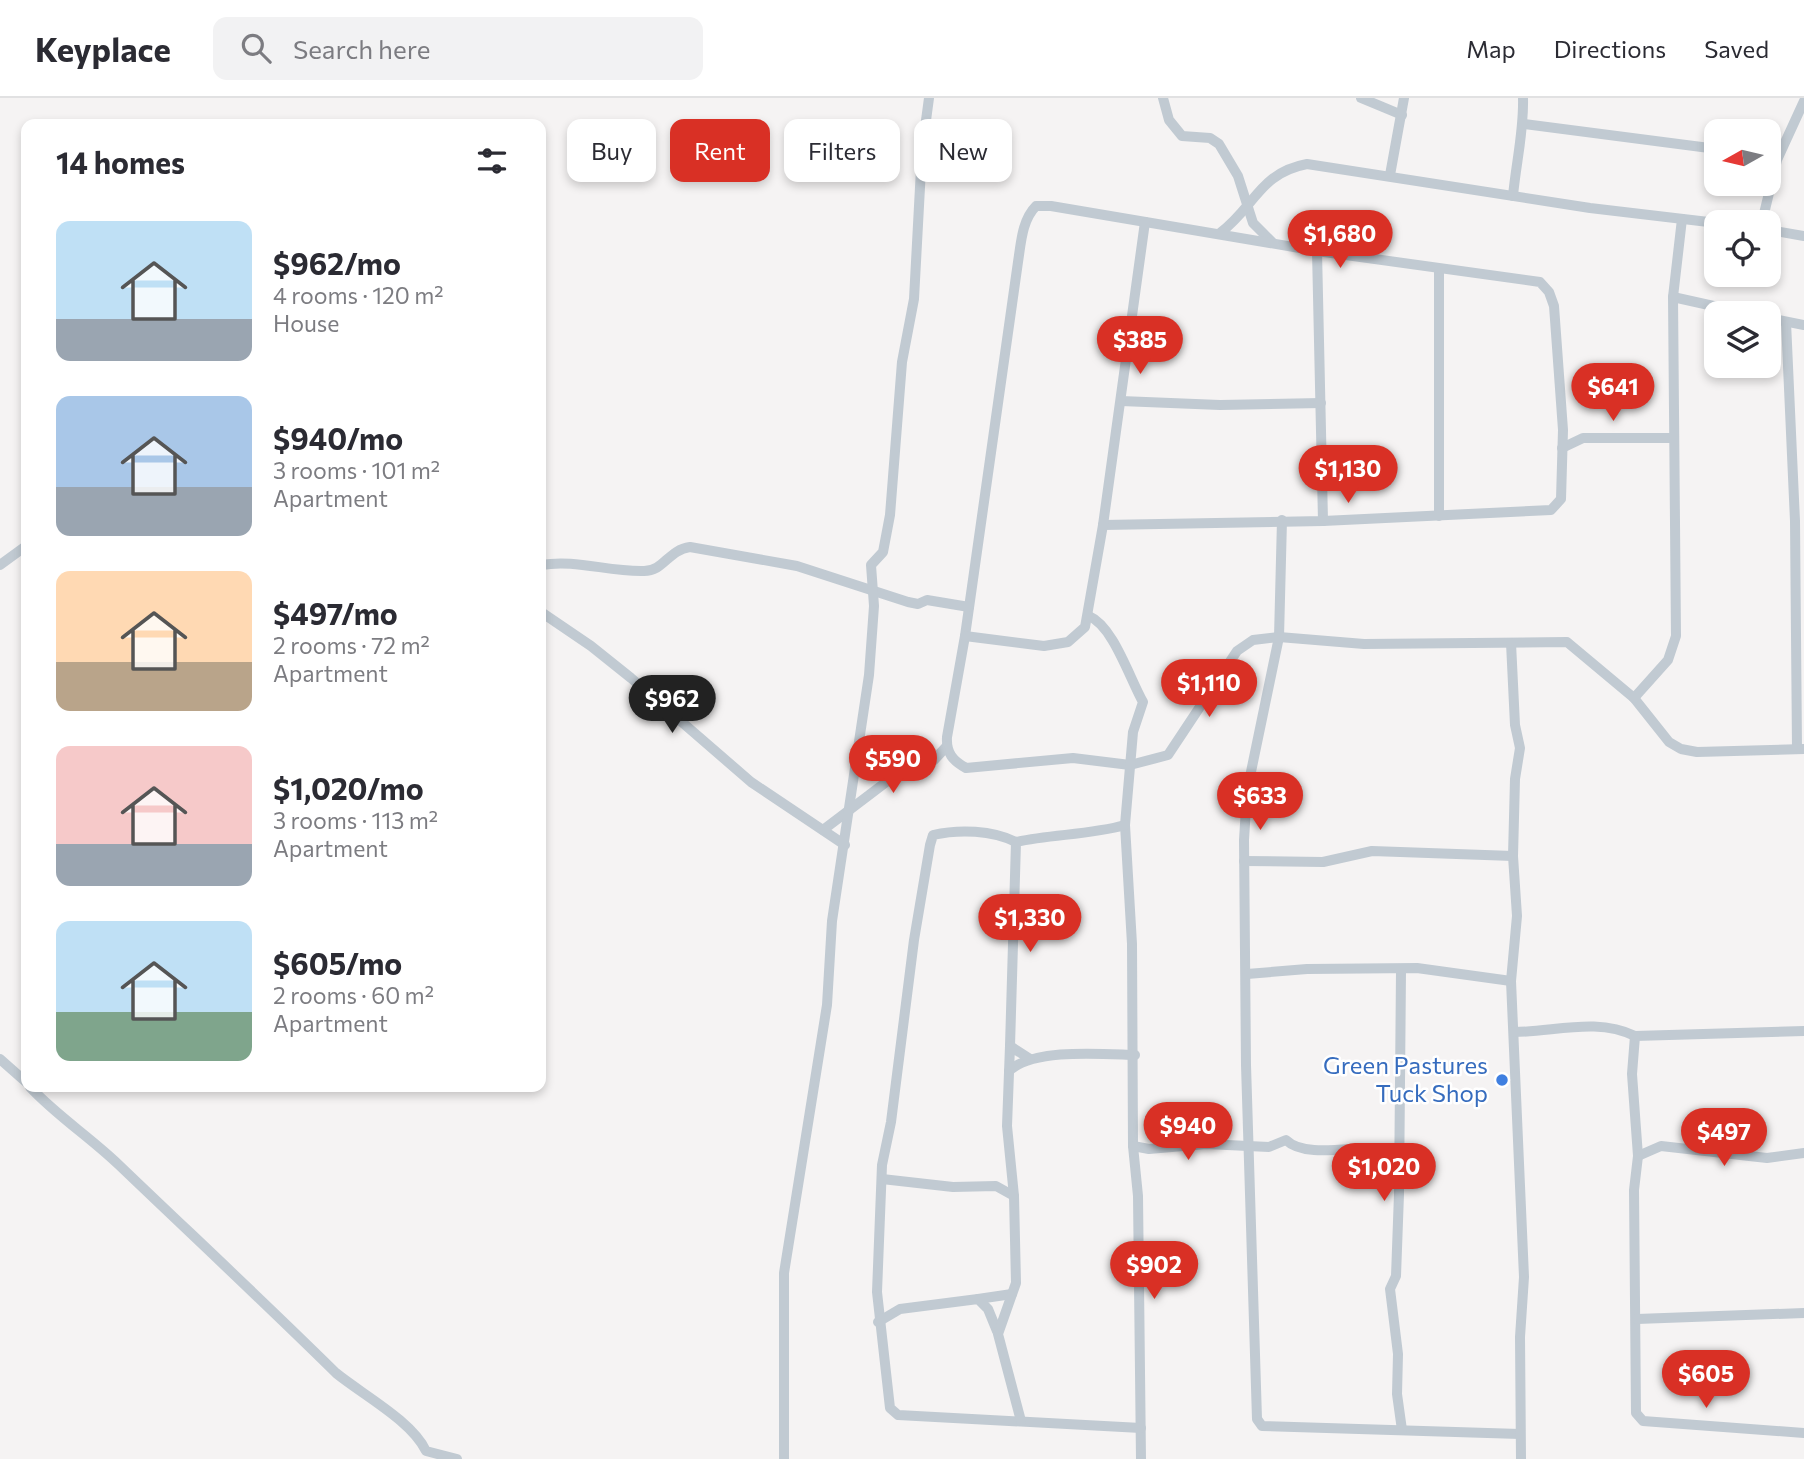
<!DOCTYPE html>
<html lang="en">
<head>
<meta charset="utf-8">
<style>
	:root { --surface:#fff; --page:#f2f2f3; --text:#2b2b33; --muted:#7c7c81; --line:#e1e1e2; --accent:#d93025 }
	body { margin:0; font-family:Commissioner,sans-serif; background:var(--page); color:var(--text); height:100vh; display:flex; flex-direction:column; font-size:26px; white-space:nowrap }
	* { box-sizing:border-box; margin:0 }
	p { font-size:23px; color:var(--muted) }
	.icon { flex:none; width:38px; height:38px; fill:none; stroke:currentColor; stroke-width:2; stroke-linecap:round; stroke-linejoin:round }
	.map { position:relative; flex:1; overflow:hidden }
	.details { position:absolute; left:21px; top:21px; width:525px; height:973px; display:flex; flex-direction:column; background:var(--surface); border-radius:14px; box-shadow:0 4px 10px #0003 }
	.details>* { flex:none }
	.hud { position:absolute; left:567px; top:21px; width:665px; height:63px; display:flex; gap:14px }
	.needle { width:46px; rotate:262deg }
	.controls { position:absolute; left:1704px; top:21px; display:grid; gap:14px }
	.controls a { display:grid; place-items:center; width:77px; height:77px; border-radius:14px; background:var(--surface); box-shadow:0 4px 10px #0003; font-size:35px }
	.price { position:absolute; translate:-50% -60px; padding:0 16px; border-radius:24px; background:var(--accent); color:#fff; font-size:23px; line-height:46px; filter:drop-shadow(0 2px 4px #0008) }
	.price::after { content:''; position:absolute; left:50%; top:42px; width:21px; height:16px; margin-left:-10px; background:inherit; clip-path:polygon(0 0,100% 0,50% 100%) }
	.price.selected { background:#222; color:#fff }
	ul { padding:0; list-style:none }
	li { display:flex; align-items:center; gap:21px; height:175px; padding:0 35px }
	li span { display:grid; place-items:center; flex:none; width:196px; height:140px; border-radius:14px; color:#555 }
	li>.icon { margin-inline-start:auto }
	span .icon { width:84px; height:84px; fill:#fffc; stroke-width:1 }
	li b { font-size:30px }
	h2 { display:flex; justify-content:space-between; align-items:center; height:84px; padding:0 35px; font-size:30px }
	.chip { padding:0 24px; border-radius:14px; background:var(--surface); box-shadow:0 4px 10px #0003; font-size:24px; line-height:63px }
	.chip.selected { background:var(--accent); color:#fff }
	header { display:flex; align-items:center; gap:42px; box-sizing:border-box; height:98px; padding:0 35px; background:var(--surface); border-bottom:2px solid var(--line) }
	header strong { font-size:33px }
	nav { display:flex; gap:38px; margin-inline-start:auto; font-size:24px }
	.search { width:490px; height:63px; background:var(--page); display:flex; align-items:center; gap:18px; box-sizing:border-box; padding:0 24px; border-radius:14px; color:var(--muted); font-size:26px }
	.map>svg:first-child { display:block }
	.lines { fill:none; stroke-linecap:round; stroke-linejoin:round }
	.minor { stroke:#c1cad2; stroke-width:10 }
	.shop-dot { fill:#3f7fe0; stroke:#fff; stroke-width:2.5 }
	.labels { text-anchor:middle; stroke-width:5; stroke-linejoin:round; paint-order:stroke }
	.shop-label { font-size:24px; fill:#366cbe; stroke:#fff; text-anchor:end }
</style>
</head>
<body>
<header>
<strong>Keyplace</strong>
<div class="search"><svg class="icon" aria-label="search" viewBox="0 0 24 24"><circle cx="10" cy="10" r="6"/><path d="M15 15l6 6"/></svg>Search here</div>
<nav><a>Map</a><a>Directions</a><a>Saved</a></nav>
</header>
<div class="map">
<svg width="1804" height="1361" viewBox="0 0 1804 1361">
	<rect width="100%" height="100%" fill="#f5f3f3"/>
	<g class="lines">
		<g class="minor">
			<path d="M 1163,0 L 1169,22 L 1182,38 L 1210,40 L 1219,46 L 1238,78 L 1253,125 L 1272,144"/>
			<path d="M 1361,0 L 1402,17"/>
			<path d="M 1524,26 L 1717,51"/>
			<path d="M 1390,77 L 1404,0"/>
			<path d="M 1513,98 C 1516,65 1524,33 1523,0"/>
			<path d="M 1762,124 L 1777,62 L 1804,3"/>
			<path d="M 1769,132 L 1804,138"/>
			<path d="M 1220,135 C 1255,109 1259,75 1307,66 L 1590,110 L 1717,125"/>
			<path d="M 1317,153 L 1323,423"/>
			<path d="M 1439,171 L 1439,418"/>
			<path d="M 1673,199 L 1745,215"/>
			<path d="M 1769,220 L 1804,227"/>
			<path d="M 1786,224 L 1795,423 L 1797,651"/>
			<path d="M 1121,303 L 1220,307 L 1321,305"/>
			<path d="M 1562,350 L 1583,340 L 1674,340"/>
			<path d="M 1282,422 L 1279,539 L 1247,693 L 1244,742 L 1246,967 L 1257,1321 L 1262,1328 L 1520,1336"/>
			<path d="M 1103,427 L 1323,423 L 1551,412 L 1561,401 L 1563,332 L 1554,208 L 1549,194 L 1540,184 L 1317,153 L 1051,108 L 1036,108 C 1022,122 1021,145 1018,164 L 965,538 L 947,639 C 946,655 953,663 966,670 L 1073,660 L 1130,667 L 1168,657 L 1237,553 L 1253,542 L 1279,539 L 1364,546 L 1567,544 L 1634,600 L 1669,644 L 1681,651 L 1697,654 L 1804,651"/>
			<path d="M 0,467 L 26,448"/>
			<path d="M 541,467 C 576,461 608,474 644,473 C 664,473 668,452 690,449 L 797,468 L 908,504 L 918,506 L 927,502 L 969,509"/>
			<path d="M 541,514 L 591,548 L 631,580 L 751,684 L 845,747"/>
			<path d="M 1089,518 C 1113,528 1129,579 1143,604 L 1133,634 L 1125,727 L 1132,846 L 1133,1048 L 1138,1098 L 1141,1361"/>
			<path d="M 965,538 L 1044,548 L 1068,544 L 1085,529 L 1103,427 L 1145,124"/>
			<path d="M 1511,545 L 1515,627 L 1520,650 L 1515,681 L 1513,758 L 1517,818 L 1511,883 L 1524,1179 L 1520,1239 L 1521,1361"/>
			<path d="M 1634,600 L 1668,562 L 1676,538 L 1673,199 L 1682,121"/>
			<path d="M 823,732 L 906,669 L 917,663 L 934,662 L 947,648"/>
			<path d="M 1016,744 C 992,732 959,731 933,737 L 930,747 L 914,842 L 891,1024 L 882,1067 L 877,1194 L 890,1310 L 898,1317 L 1141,1330"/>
			<path d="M 1244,763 L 1323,764 L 1372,753 L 1513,758"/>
			<path d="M 1401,873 L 1399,1096 L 1396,1178 L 1390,1191 L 1398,1256 L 1397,1296 L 1402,1332"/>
			<path d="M 1247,876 L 1307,871 L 1417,870 L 1511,883"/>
			<path d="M 1514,934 C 1554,934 1597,919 1635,938 L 1804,933"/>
			<path d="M 1635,938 L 1632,976 L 1638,1058 L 1634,1092 L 1636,1315 L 1643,1323 L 1804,1335"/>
			<path d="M 1010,948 L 1016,744 C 1052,736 1090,737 1125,727"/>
			<path d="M 0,961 L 26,984"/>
			<path d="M 1009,973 C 1033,950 1102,956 1135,957"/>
			<path d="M 30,989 C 57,1018 90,1039 119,1067 C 191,1136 264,1204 336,1275 C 363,1297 412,1323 426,1353 L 457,1361"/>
			<path d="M 1133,1048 L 1149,1051 L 1206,1046 L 1269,1049 L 1286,1042 C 1304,1060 1350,1049 1374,1050 C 1383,1050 1391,1057 1399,1062"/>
			<path d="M 1638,1058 L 1661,1048 L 1767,1060 L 1804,1055"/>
			<path d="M 882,1081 L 953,1089 L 996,1088 L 1014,1098"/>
			<path d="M 978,1201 L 1012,1196"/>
			<path d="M 1637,1221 L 1804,1215"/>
			<path d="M 878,1224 L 900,1211 L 978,1201 L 988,1211 L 997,1233"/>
			<path d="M 1021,1323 L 998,1236 L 1016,1185 L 1014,1098 L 1007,1028 L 1010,948 L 1030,961"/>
			<path d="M 784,1361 L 784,1175 L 827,907 L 832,823 L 869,577 L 874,508 L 871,467 L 883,454 L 890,417 L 902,264 L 914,201 L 922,52 L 929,0"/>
		</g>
	</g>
	<circle class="shop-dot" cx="1502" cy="982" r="7"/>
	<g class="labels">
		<g class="shop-label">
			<text x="1488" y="976">Green Pastures<tspan x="1488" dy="28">Tuck Shop</tspan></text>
		</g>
	</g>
</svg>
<div class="controls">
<a><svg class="needle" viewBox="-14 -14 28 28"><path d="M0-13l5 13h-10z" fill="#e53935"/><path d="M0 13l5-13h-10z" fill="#7c7c81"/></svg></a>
<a><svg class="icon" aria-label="locate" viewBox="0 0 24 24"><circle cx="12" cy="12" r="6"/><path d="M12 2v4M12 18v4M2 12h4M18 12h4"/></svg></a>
<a><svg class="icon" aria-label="layers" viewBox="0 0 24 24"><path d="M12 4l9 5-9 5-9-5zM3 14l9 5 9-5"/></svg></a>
</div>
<b class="price" style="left:1340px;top:172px">$1,680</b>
<b class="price" style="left:1140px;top:278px">$385</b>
<b class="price" style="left:1613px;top:325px">$641</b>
<b class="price" style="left:1348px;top:407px">$1,130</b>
<b class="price" style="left:1209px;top:621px">$1,110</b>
<b class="price selected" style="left:672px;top:637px">$962</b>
<b class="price" style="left:893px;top:697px">$590</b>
<b class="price" style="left:1260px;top:734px">$633</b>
<b class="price" style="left:1030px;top:856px">$1,330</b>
<b class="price" style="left:1188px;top:1064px">$940</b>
<b class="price" style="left:1724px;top:1070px">$497</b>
<b class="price" style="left:1384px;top:1105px">$1,020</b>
<b class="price" style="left:1154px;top:1203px">$902</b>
<b class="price" style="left:1706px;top:1312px">$605</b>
<div class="hud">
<a class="chip">Buy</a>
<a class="chip selected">Rent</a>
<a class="chip">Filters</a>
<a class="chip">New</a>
</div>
<section class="details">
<h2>14 homes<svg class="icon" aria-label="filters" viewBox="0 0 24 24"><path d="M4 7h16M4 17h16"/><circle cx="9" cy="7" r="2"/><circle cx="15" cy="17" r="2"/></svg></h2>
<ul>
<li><span style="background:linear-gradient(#bfe0f5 70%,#9aa5b1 0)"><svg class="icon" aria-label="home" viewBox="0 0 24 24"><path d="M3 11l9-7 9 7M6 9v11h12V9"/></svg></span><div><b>$962/mo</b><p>4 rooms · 120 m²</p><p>House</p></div></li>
<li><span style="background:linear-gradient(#a9c7e8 65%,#9aa5b1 0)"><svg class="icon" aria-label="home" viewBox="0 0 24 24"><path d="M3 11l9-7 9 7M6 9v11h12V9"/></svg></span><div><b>$940/mo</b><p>3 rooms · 101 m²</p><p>Apartment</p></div></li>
<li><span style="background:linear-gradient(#ffd9b3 65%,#b9a48a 0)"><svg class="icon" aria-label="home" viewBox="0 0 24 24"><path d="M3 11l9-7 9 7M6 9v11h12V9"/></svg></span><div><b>$497/mo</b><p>2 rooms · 72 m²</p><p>Apartment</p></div></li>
<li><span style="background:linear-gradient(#f6c9c9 70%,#9aa5b1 0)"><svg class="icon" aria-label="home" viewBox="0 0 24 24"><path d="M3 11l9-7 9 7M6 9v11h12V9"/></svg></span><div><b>$1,020/mo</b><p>3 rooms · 113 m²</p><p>Apartment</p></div></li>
<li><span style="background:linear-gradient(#bfe0f5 65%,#7fa58c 0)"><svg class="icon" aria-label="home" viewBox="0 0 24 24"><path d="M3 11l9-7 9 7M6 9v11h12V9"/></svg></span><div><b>$605/mo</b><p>2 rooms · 60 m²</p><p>Apartment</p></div></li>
</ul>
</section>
</div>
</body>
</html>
